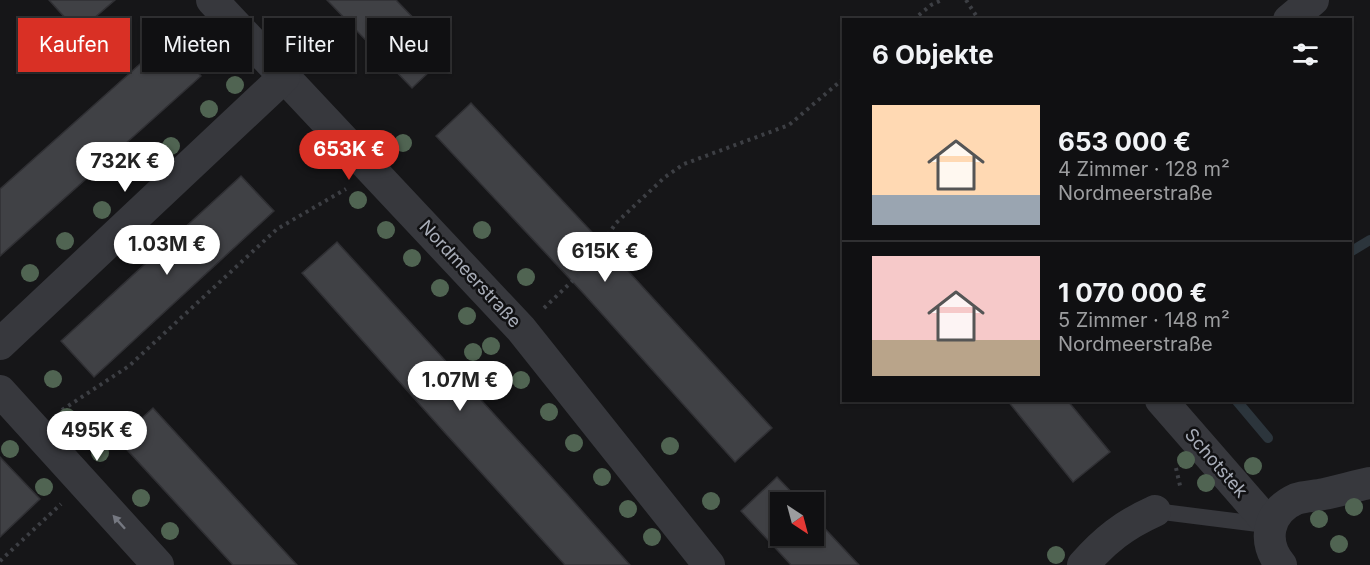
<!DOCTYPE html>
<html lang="de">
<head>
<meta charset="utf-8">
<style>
	:root { --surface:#101012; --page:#1e1e20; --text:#f1f3f6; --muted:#9c9d9f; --line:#303032; --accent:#d93025 }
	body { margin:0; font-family:Inter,sans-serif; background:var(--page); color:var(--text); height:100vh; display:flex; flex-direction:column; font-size:22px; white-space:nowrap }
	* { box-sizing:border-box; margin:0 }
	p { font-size:20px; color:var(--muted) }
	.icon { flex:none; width:33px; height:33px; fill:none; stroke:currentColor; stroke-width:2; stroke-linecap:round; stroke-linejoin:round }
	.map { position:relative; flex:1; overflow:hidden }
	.details { position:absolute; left:842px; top:18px; width:510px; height:384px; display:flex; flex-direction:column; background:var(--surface); border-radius:0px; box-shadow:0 2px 4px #0004,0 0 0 2px var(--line) }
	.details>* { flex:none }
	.top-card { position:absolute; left:18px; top:18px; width:570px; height:54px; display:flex; gap:12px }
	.needle { width:39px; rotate:144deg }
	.controls { position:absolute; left:770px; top:492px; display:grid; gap:12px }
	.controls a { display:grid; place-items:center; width:54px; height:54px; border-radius:0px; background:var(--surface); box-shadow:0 2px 4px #0004,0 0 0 2px var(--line); font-size:30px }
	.price { position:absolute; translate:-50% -51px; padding:0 14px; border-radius:21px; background:#fff; color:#222; font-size:20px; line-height:39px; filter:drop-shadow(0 2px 3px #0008) }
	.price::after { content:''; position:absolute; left:50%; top:36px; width:18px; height:14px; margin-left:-9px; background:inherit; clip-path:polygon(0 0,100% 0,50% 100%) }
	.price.current { background:var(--accent); color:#fff }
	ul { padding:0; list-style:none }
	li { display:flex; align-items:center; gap:18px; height:150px; padding:0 30px }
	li+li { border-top:2px solid var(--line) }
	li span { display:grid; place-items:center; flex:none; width:168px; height:120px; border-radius:0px; color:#555 }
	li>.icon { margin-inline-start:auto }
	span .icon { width:72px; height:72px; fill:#fffc; stroke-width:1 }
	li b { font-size:26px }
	h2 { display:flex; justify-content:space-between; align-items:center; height:72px; padding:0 30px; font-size:26px }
	.pill { padding:0 21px; border-radius:0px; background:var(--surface); box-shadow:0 2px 4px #0004,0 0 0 2px var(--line); font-size:21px; line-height:54px }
	.pill.current { background:var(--accent); color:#fff }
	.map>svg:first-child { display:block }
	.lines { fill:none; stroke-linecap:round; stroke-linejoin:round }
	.stream { stroke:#2c353c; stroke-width:10 }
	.building { fill:#404145; stroke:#303034; stroke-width:1.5 }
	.path { stroke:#3d3f44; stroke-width:4; stroke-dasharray:3 4.5; stroke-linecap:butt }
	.service { stroke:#37383d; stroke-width:16 }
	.minor { stroke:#37383d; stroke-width:32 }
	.tree { fill:#506452 }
	.oneway { fill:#757881 }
	.labels { text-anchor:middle; stroke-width:5; stroke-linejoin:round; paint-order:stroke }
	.street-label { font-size:18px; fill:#a8adb8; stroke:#111113 }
</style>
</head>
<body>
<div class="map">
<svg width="1370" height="565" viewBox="0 0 1370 565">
	<rect width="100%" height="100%" fill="#161618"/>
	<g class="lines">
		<g class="stream">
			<path d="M 1350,252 L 1370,240"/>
			<path d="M 1236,400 L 1268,438"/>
		</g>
	</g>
	<g class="building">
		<path d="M 49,0 L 115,0 L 78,32 Z"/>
		<path d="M 327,0 L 396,0 L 448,54 L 412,88 Z"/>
		<path d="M 168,39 L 201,76 L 0,256 L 0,189 Z"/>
		<path d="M 471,103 L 619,261 L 772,428 L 735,462 L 584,294 L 436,136 Z"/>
		<path d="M 241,176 L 274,211 L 94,377 L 61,341 Z"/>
		<path d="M 337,242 L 567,494 L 630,565 L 565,565 L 446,434 L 302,273 Z"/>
		<path d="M 1007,400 L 1067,400 L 1110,452 L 1073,482 Z"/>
		<path d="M 153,408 L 297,565 L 233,565 L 118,440 Z"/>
		<path d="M 0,457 L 40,499 L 0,537 Z"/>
		<path d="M 777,477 L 801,502 L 780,502 L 780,536 L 813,536 L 813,516 L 859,565 L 791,565 L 741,511 Z"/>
	</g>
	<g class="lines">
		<g class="path">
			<path d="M 966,0 L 979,20"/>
			<path d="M 913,20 L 931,5 L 942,0"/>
			<path d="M 544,308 L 585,269 L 616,223 L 665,177 L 684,164 L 789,125 L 843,79"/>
			<path d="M 62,410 L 129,366 L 277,229 L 346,189"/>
			<path d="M 1176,468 L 1181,490"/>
			<path d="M 0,561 L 61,504"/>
		</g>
		<path class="service" d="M 1155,511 L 1266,525"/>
		<g class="minor">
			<path d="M 212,0 L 521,329 L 709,565"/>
			<path d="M 1289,20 L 1313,0"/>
			<path d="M 0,344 L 284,77"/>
			<path d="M 0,391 L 158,565"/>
			<path d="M 1161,400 L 1270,525"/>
			<path d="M 1083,565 C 1105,540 1124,525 1155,511"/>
			<path d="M 1281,565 C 1262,542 1267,512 1296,499 C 1304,496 1315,496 1324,494 C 1339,491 1355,486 1370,483"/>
		</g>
	</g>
	<g class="tree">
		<circle cx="318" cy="48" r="9"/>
		<circle cx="235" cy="85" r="9"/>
		<circle cx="209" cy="109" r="9"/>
		<circle cx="403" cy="143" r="9"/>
		<circle cx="171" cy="146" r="9"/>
		<circle cx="140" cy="172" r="9"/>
		<circle cx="358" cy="200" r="9"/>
		<circle cx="102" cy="210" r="9"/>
		<circle cx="386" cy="230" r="9"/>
		<circle cx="482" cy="230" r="9"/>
		<circle cx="65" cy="241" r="9"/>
		<circle cx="412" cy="258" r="9"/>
		<circle cx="30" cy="273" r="9"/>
		<circle cx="526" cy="277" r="9"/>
		<circle cx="440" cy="288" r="9"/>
		<circle cx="467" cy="316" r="9"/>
		<circle cx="491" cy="346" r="9"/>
		<circle cx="473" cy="352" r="9"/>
		<circle cx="53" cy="379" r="9"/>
		<circle cx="521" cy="380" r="9"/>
		<circle cx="549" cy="412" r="9"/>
		<circle cx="67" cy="417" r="9"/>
		<circle cx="574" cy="443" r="9"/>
		<circle cx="670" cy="446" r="9"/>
		<circle cx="10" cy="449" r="9"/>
		<circle cx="100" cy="453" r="9"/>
		<circle cx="1186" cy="460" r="9"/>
		<circle cx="1253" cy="466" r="9"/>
		<circle cx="602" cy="477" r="9"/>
		<circle cx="1206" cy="483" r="9"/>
		<circle cx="44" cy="487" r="9"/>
		<circle cx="141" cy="498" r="9"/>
		<circle cx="711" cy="501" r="9"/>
		<circle cx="1354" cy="507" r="9"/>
		<circle cx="628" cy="509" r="9"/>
		<circle cx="1319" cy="519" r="9"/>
		<circle cx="170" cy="531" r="9"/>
		<circle cx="652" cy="537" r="9"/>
		<circle cx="1339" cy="544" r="9"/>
		<circle cx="1056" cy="555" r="9"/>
	</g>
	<defs><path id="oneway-solid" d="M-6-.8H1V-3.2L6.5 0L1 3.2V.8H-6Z" transform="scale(1.5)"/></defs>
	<use class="oneway" href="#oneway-solid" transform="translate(119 522) rotate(-132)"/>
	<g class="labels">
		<g class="street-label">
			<text transform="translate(470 274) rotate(47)" y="6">Nordmeerstraße</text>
			<text transform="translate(1216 463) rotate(49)" y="6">Schotstek</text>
		</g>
	</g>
</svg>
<div class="controls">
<a><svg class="needle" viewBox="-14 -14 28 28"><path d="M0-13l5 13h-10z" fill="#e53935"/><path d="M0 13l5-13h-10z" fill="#9c9d9f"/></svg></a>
</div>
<b class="price current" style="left:349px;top:181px">653K €</b>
<b class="price" style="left:125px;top:193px">732K €</b>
<b class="price" style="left:167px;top:276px">1.03M €</b>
<b class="price" style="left:605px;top:283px">615K €</b>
<b class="price" style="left:460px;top:412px">1.07M €</b>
<b class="price" style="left:97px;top:462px">495K €</b>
<div class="top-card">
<a class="pill current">Kaufen</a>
<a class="pill">Mieten</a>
<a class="pill">Filter</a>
<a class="pill">Neu</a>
</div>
<section class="details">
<h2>6 Objekte<svg class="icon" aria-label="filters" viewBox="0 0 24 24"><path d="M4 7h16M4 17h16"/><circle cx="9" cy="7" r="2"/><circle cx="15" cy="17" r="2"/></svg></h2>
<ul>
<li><span style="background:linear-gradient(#ffd9b3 75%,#9aa5b1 0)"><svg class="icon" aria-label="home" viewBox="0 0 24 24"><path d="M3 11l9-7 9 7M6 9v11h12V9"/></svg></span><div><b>653 000 €</b><p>4 Zimmer · 128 m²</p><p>Nordmeerstraße</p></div></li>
<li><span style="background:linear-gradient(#f6c9c9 70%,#b9a48a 0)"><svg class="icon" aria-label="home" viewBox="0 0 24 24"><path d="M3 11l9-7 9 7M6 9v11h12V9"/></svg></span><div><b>1 070 000 €</b><p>5 Zimmer · 148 m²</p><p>Nordmeerstraße</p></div></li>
</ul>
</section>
</div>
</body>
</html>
